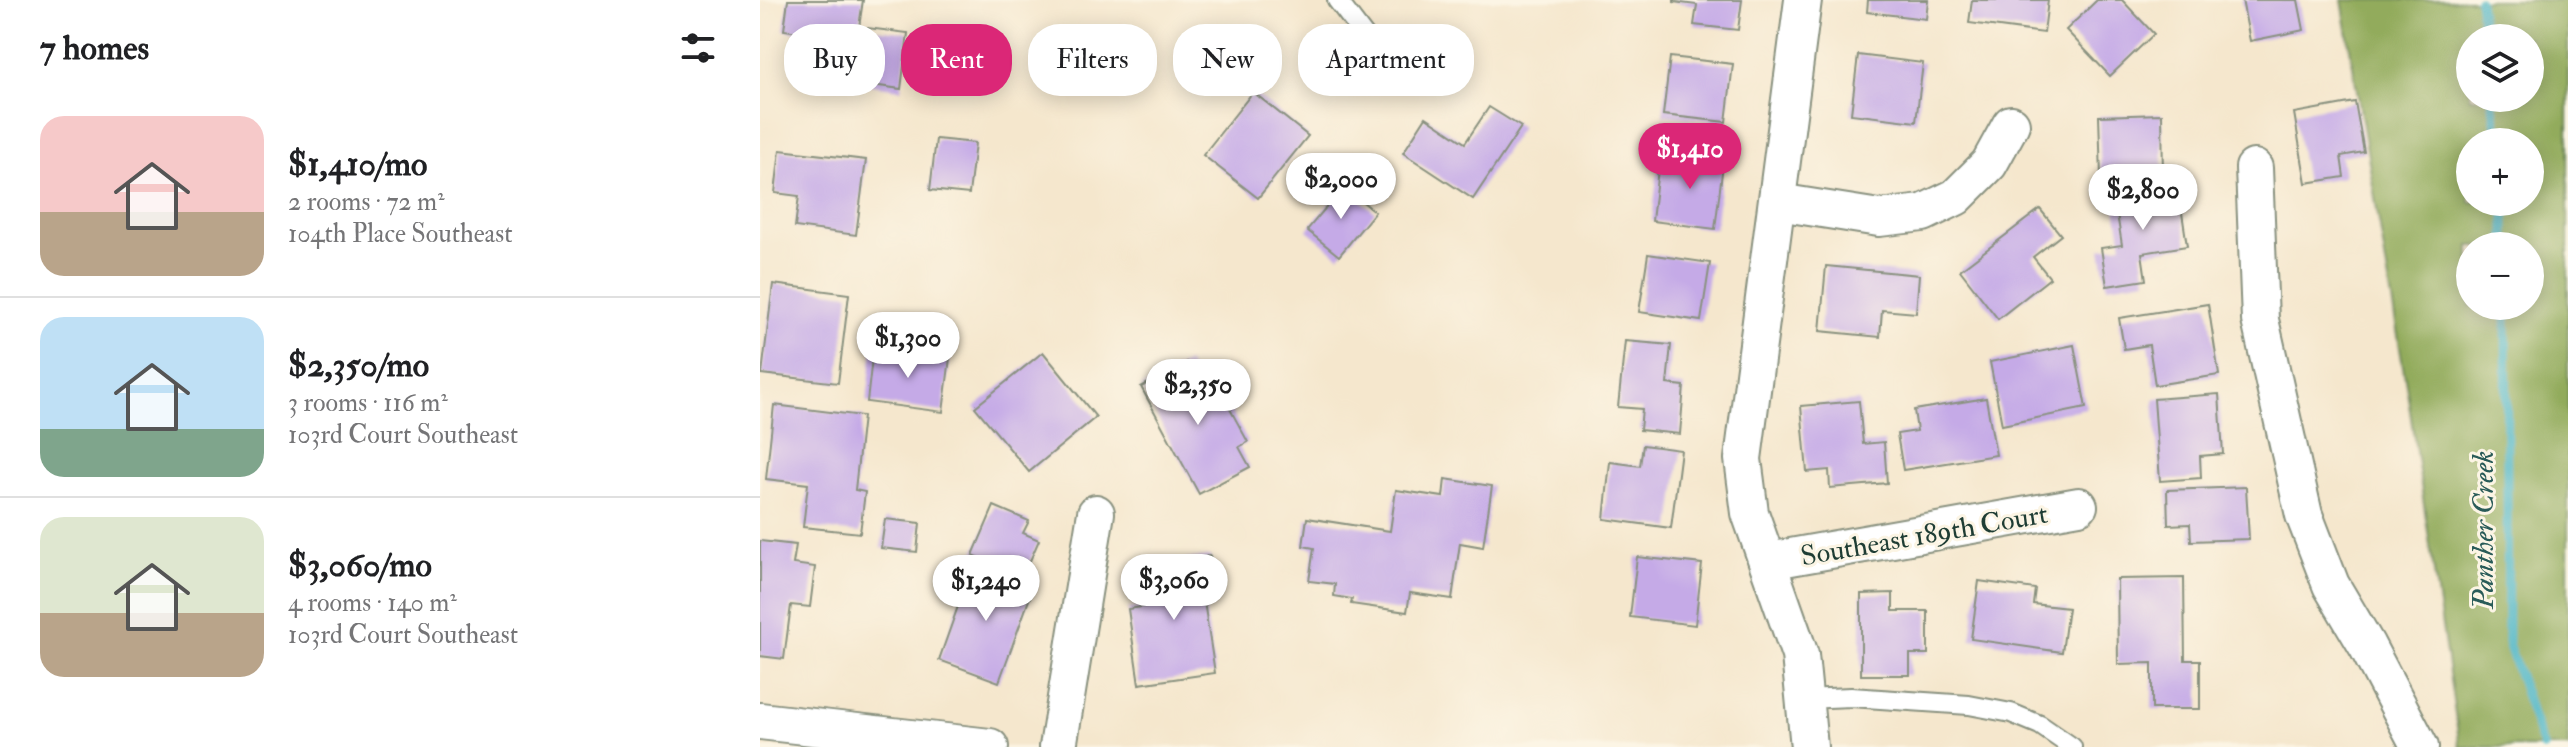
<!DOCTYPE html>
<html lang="en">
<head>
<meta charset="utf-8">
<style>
	:root { --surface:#fff; --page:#f6f6f6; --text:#202124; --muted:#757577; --line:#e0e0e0; --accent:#db2777 }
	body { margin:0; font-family:"IM FELL Double Pica",serif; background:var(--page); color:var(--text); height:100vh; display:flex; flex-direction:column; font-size:30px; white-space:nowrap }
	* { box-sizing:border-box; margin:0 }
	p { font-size:26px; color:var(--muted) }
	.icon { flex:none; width:44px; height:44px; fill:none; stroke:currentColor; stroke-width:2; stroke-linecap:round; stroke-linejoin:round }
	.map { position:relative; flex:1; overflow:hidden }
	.drawer { display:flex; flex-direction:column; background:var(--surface); width:760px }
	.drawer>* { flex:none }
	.top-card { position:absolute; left:24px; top:24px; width:760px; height:72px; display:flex; gap:16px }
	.buttons { position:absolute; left:1696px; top:24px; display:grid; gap:16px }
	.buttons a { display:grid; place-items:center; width:88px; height:88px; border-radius:50%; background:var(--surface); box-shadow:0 4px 20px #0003; font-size:40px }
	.price { position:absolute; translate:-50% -68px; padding:0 18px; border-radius:28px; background:#fff; color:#222; font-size:26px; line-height:52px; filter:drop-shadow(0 2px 4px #0008) }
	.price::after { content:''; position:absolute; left:50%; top:48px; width:24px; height:18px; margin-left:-12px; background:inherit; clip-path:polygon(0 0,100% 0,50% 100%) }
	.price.active { background:var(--accent); color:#fff }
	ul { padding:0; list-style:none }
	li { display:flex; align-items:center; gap:24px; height:200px; padding:0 40px }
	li+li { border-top:2px solid var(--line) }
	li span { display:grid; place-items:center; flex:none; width:224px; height:160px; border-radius:24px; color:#555 }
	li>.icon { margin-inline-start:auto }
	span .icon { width:96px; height:96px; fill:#fffc; stroke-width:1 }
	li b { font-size:34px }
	h2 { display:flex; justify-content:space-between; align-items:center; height:96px; padding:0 40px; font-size:34px }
	.pill { padding:0 28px; border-radius:32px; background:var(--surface); box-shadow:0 4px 20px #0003; font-size:28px; line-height:72px }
	.pill.active { background:var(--accent); color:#fff }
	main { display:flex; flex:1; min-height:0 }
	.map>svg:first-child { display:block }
	.forest { fill:#92ab5c; stroke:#587448; stroke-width:2; fill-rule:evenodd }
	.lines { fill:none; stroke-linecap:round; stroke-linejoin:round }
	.stream { stroke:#48b4c5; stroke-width:9 }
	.building { fill:#c5aae7 }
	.lane-casing { stroke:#8a9280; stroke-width:22 }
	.street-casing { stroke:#8a9280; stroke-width:40 }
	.lane { stroke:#fff; stroke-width:18 }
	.street { stroke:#fff; stroke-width:36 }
	.labels { text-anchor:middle; stroke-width:6; stroke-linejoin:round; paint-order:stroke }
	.street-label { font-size:28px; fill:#1f3d34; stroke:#fcf5e5 }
	.water-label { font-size:30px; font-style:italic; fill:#295b58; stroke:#fcf5e5 }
</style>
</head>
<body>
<main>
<section class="drawer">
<h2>7 homes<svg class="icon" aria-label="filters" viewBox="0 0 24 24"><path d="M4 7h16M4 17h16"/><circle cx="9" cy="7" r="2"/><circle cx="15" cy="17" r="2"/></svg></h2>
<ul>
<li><span style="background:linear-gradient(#f6c9c9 60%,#b9a48a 0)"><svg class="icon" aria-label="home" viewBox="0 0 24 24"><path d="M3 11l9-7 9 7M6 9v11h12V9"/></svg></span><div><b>$1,410/mo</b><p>2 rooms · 72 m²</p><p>104th Place Southeast</p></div></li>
<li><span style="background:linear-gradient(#bfe0f5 70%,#7fa58c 0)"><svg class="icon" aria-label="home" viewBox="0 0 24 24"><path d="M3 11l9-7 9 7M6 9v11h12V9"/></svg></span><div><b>$2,350/mo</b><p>3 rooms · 116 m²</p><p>103rd Court Southeast</p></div></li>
<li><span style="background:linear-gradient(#dfe7d0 60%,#b9a48a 0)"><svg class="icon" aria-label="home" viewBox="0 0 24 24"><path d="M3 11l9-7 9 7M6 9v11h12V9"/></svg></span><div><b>$3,060/mo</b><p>4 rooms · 140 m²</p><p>103rd Court Southeast</p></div></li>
</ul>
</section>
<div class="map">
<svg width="1808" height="747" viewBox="0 0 1808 747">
	<rect width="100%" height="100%" fill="#fcf5e5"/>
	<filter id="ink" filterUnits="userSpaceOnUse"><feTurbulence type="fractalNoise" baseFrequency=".0125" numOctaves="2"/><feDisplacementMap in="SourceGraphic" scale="16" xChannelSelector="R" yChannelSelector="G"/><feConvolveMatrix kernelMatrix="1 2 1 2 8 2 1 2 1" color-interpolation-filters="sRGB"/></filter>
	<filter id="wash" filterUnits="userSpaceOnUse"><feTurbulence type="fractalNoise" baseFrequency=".006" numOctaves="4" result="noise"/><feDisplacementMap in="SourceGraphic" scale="32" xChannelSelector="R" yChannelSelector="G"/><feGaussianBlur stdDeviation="1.8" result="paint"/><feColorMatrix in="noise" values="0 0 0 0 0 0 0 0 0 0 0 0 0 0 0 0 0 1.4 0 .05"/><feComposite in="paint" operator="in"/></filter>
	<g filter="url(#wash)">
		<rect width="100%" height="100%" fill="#f5e7cd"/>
		<path class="forest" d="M 1582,0 L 1808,0 L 1808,747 L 1700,747 L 1646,384 ZM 1710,38 L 1770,38 L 1770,98 L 1710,98 ZM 1710,142 L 1770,142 L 1770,202 L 1710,202 ZM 1710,246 L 1770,246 L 1770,306 L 1710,306 Z"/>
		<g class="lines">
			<g class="stream">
				<path d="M 1719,0 L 1724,38"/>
				<path d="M 1732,98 L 1738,142"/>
				<path d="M 1745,202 L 1745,246"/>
				<path d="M 1746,306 L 1748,643 L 1783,747"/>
			</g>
		</g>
		<g id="blocks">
			<g class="building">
				<path d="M 28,0 L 103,0 L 99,27 L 148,33 L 141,89 L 83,81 L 88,39 L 24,30 Z"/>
				<path d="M 914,0 L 982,0 L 978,30 L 934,25 L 937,5 L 914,2 Z"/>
				<path d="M 1108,0 L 1168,0 L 1166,19 L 1107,12 Z"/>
				<path d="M 1212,0 L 1288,0 L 1284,33 L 1209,23 Z"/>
				<path d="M 1337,0 L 1362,0 L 1394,34 L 1350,76 L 1306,30 Z"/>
				<path d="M 1482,0 L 1538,0 L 1544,30 L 1490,41 Z"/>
				<path d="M 1098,55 L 1163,63 L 1156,122 L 1091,114 Z"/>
				<path d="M 910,57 L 973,64 L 966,122 L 903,115 Z"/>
				<path d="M 493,92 L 548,136 L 498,198 L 443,155 Z"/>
				<path d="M 1595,102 L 1604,152 L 1581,156 L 1584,177 L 1546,183 L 1534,113 Z"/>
				<path d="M 729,107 L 761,127 L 713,199 L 643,153 L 666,117 L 705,143 Z"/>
				<path d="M 1402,114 L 1403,176 L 1341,177 L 1339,116 Z"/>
				<path d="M 176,139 L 215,143 L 209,194 L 170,190 Z"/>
				<path d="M 20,150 L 106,160 L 96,235 L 35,227 L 39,196 L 15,193 Z"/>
				<path d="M 920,151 L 964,156 L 955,229 L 892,221 L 898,169 L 917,172 Z"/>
				<path d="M 584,186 L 615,212 L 579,256 L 547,230 Z"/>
				<path d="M 1418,186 L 1427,246 L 1382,253 L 1386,280 L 1347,286 L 1341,248 L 1362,245 L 1354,195 Z"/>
				<path d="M 1280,209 L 1301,235 L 1273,257 L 1290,278 L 1238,319 L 1200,270 Z"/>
				<path d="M 888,254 L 950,263 L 941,321 L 879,312 Z"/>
				<path d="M 1066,266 L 1159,275 L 1156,313 L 1122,310 L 1120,337 L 1060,331 Z"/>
				<path d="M 13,284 L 89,294 L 78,383 L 2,374 Z"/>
				<path d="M 1448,304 L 1459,375 L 1395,385 L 1389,345 L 1364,349 L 1359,318 Z"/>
				<path d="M 865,341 L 911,345 L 907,384 L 924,386 L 920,434 L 880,430 L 882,409 L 858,407 Z"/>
				<path d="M 1314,345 L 1326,408 L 1242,425 L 1230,362 Z"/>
				<path d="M 113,349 L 190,358 L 183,412 L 107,402 Z"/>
				<path d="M 283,352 L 336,417 L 269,472 L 215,407 Z"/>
				<path d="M 427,362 L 445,394 L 458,387 L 488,442 L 479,447 L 490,467 L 439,494 L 381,387 Z"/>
				<path d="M 1459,394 L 1463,454 L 1440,456 L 1441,478 L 1400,481 L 1394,399 Z"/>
				<path d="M 1226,398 L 1236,455 L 1143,470 L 1137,434 L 1157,431 L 1154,410 Z"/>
				<path d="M 1099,401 L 1103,444 L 1124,442 L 1127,483 L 1070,488 L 1069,470 L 1047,472 L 1041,406 Z"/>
				<path d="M 14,405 L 103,416 L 95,490 L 105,492 L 100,533 L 43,527 L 48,484 L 6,479 Z"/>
				<path d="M 883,445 L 921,450 L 911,528 L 844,519 L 850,462 L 880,466 Z"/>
				<path d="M 685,479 L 732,486 L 723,547 L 700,543 L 692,599 L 650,593 L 647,612 L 591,604 L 592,599 L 574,596 L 575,584 L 549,581 L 554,548 L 543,546 L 547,518 L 630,531 L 636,490 L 683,497 Z"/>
				<path d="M 1486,487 L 1489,539 L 1431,541 L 1430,524 L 1408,525 L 1407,490 Z"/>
				<path d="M 234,506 L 269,521 L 263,533 L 279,540 L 263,577 L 213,555 Z"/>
				<path d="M 125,519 L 160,523 L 157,552 L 121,548 Z"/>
				<path d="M 0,541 L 36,545 L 33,564 L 55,567 L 50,607 L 31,605 L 24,659 L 0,656 Z"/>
				<path d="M 450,556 L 456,594 L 443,595 L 455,673 L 379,684 L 368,609 L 389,606 L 382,566 Z"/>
				<path d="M 877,557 L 942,564 L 935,625 L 870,617 Z"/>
				<path d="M 213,564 L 274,586 L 239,682 L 179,660 Z"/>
				<path d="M 1424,578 L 1425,660 L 1440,660 L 1440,709 L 1392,709 L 1392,663 L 1358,664 L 1357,579 Z"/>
				<path d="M 1219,581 L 1275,589 L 1273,604 L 1308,608 L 1302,652 L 1211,639 Z"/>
				<path d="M 1133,593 L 1133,611 L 1168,611 L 1168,654 L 1150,654 L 1150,675 L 1101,675 L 1101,594 Z"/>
			</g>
		</g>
	</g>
	<g filter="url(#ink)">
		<use href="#blocks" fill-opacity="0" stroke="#8a9280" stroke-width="2"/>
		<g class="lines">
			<defs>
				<g id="lane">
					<path d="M 577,0 L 606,38 L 622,75"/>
					<path d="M 1044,699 L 1091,697 L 1209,705 L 1251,713 L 1280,725 L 1312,747"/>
				</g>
				<g id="street">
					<path d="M 1043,0 L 983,459 L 990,513 L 1040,655 L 1049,747"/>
					<path d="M 1494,168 L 1500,320 L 1544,515 L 1571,585 L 1607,646 L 1660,747"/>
					<path d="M 1018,202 L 1119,218 L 1163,213 L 1196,197 L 1229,164 L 1251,124"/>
					<path d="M 1008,561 L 1319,506"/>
					<path d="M 0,721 L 230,747"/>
					<path d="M 298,747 L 336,513"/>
				</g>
			</defs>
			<use href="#lane" class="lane-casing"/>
			<use href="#street" class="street-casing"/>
			<use href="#lane" class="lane"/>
			<use href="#street" class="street"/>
		</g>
	</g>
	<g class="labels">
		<g class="street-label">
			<text transform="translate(1164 534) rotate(-10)" y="10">Southeast 189th Court</text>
		</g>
		<g class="water-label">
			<text transform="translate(1723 530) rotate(-90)" y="10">Panther Creek</text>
		</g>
	</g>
</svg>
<div class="buttons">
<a><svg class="icon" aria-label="layers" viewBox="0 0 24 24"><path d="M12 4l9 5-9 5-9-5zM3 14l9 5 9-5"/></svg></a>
<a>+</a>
<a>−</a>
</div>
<b class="price active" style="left:930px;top:191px">$1,410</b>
<b class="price" style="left:581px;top:221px">$2,000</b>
<b class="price" style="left:1383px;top:232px">$2,800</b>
<b class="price" style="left:148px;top:380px">$1,300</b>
<b class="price" style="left:438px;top:427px">$2,350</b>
<b class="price" style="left:414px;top:622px">$3,060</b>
<b class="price" style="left:226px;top:623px">$1,240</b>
<div class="top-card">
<a class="pill">Buy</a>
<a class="pill active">Rent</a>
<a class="pill">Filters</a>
<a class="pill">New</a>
<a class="pill">Apartment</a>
</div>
</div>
</main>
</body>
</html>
